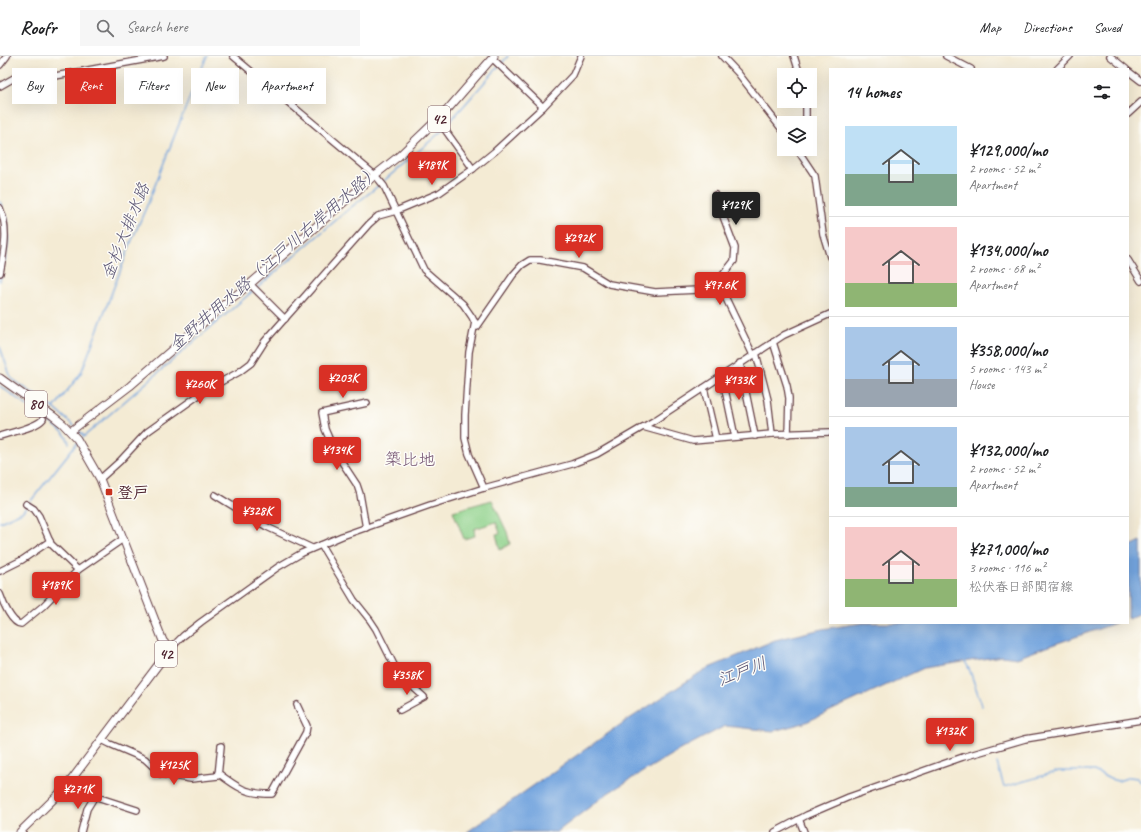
<!DOCTYPE html>
<html lang="en">
<head>
<meta charset="utf-8">
<style>
	:root { --surface:#fff; --page:#f6f6f6; --text:#202124; --muted:#757577; --line:#e0e0e0; --accent:#d93025 }
	body { margin:0; font-family:Caveat,"Klee One",sans-serif; background:var(--page); color:var(--text); height:100vh; display:flex; flex-direction:column; font-size:15px; white-space:nowrap }
	* { box-sizing:border-box; margin:0 }
	p { font-size:13px; color:var(--muted) }
	.icon { flex:none; width:22px; height:22px; fill:none; stroke:currentColor; stroke-width:2; stroke-linecap:round; stroke-linejoin:round }
	.map { position:relative; flex:1; overflow:hidden }
	.sheet { position:absolute; left:829px; top:12px; width:300px; height:556px; display:flex; flex-direction:column; background:var(--surface); border-radius:0px; box-shadow:0 4px 16px #0002 }
	.sheet>* { flex:none }
	.guide { position:absolute; left:12px; top:12px; width:380px; height:36px; display:flex; gap:8px }
	.fabs { position:absolute; left:777px; top:12px; display:grid; gap:8px }
	.fabs a { display:grid; place-items:center; width:40px; height:40px; border-radius:0px; background:var(--surface); box-shadow:0 4px 16px #0002; font-size:20px }
	.price { position:absolute; translate:-50% -34px; padding:0 9px; border-radius:4px; background:var(--accent); color:#fff; font-size:13px; line-height:26px; filter:drop-shadow(0 1px 2px #0008) }
	.price::after { content:''; position:absolute; left:50%; top:24px; width:12px; height:9px; margin-left:-6px; background:inherit; clip-path:polygon(0 0,100% 0,50% 100%) }
	.price.current { background:#222; color:#fff }
	ul { padding:0; list-style:none }
	li { display:flex; align-items:center; gap:12px; height:100px; padding:0 16px }
	li+li { border-top:1px solid var(--line) }
	li span { display:grid; place-items:center; flex:none; width:112px; height:80px; border-radius:0px; color:#555 }
	li>.icon { margin-inline-start:auto }
	span .icon { width:48px; height:48px; fill:#fffc; stroke-width:1 }
	li b { font-size:17px }
	h2 { display:flex; justify-content:space-between; align-items:center; height:48px; padding:0 16px; font-size:17px }
	.pill { padding:0 14px; border-radius:0px; background:var(--surface); box-shadow:0 4px 16px #0002; font-size:14px; line-height:36px }
	.pill.current { background:var(--accent); color:#fff }
	header { display:flex; align-items:center; gap:24px; box-sizing:border-box; height:56px; padding:0 20px; background:var(--surface); border-bottom:1px solid var(--line) }
	header strong { font-size:19px }
	nav { display:flex; gap:22px; margin-inline-start:auto; font-size:14px }
	.search { width:280px; height:36px; background:var(--page); display:flex; align-items:center; gap:10px; box-sizing:border-box; padding:0 14px; border-radius:0px; color:var(--muted); font-size:15px }
	.map>svg:first-child { display:block }
	.green { fill:#8ed18a; stroke:#6c785a }
	.water { fill:#73a4de; stroke:#5e6284 }
	.lines { fill:none; stroke-linecap:round; stroke-linejoin:round }
	.stream { stroke:#73a4de; stroke-width:1.5 }
	.minor-casing { stroke:#643e44; stroke-width:8 }
	.major-casing { stroke:#643e44; stroke-width:9 }
	.minor { stroke:#fff; stroke-width:5.5 }
	.major { stroke:#fff; stroke-width:7 }
	.poi-dot { fill:#c8321e; stroke:#fdfcf7; stroke-width:1.5 }
	.labels { text-anchor:middle; stroke-width:3; stroke-linejoin:round; paint-order:stroke }
	.shield { fill:#fdfcf7; stroke:#806168; stroke-width:1 }
	.shield-label { font-size:15px; font-weight:bold; fill:#4a1f2b }
	.poi-label { font-size:16px; font-weight:bold; fill:#4a1f2b; stroke:#fdfcf7; text-anchor:start }
	.water-label { font-size:17px; font-style:italic; fill:#5a5473; stroke:#fdfcf7 }
	.neighbourhood-label { font-size:17px; fill:#735271; stroke:#fdfcf7 }
</style>
</head>
<body>
<header>
<strong>Roofr</strong>
<div class="search"><svg class="icon" aria-label="search" viewBox="0 0 24 24"><circle cx="10" cy="10" r="6"/><path d="M15 15l6 6"/></svg>Search here</div>
<nav><a>Map</a><a>Directions</a><a>Saved</a></nav>
</header>
<div class="map">
<svg width="1141" height="776" viewBox="0 0 1141 776">
	<rect width="100%" height="100%" fill="#fdfcf7"/>
	<filter id="ink" filterUnits="userSpaceOnUse"><feTurbulence type="fractalNoise" baseFrequency=".025" numOctaves="2"/><feDisplacementMap in="SourceGraphic" scale="8" xChannelSelector="R" yChannelSelector="G"/><feConvolveMatrix kernelMatrix="1 2 1 2 8 2 1 2 1" color-interpolation-filters="sRGB"/></filter>
	<filter id="wash" filterUnits="userSpaceOnUse"><feTurbulence type="fractalNoise" baseFrequency=".012" numOctaves="4" result="noise"/><feDisplacementMap in="SourceGraphic" scale="16" xChannelSelector="R" yChannelSelector="G"/><feGaussianBlur stdDeviation="0.9" result="paint"/><feColorMatrix in="noise" values="0 0 0 0 0 0 0 0 0 0 0 0 0 0 0 0 0 1.4 0 .05"/><feComposite in="paint" operator="in"/></filter>
	<g filter="url(#wash)">
		<rect width="100%" height="100%" fill="#f4ebd4"/>
		<path class="green" d="M 492,444 L 507,476 L 510,488 L 500,494 L 496,478 L 500,477 L 496,466 L 474,473 L 475,480 L 464,483 L 453,455 Z"/>
		<g class="water">
			<path d="M 1141,485 L 1141,557 L 1128,563 L 1128,491 Z"/>
			<path d="M 863,567 L 1116,567 L 1046,591 L 1017,602 L 1002,600 L 924,612 L 804,667 L 773,675 L 725,670 L 674,697 L 608,737 L 557,776 L 467,776 L 620,669 L 704,614 L 775,584 L 822,573 Z"/>
		</g>
		<g class="lines">
			<g class="stream">
				<path d="M 501,8 L 508,0"/>
				<path d="M 445,71 L 498,11"/>
				<path d="M 0,146 L 2,151"/>
				<path d="M 5,205 C 8,191 10,172 5,158"/>
				<path d="M 0,225 L 1,219"/>
				<path d="M 257,232 L 350,152 L 372,135 L 443,74"/>
				<path d="M 0,291 L 11,322 L 54,352 L 74,370"/>
				<path d="M 0,330 L 63,376 L 67,382 L 69,387"/>
				<path d="M 54,352 L 81,317 L 132,184 L 148,147 L 189,43 L 207,0"/>
				<path d="M 77,373 L 84,380"/>
				<path d="M 31,374 L 43,370 L 47,364"/>
				<path d="M 81,383 L 254,234"/>
				<path d="M 0,384 L 19,377"/>
				<path d="M 0,466 L 22,456 L 77,387"/>
				<path d="M 965,605 L 970,615 L 982,650"/>
				<path d="M 997,707 L 1004,731 L 1059,715 L 1094,715 L 1110,723 L 1118,725 L 1130,721 L 1137,722 L 1141,726"/>
			</g>
		</g>
	</g>
	<g filter="url(#ink)">
		<g class="lines">
			<defs>
				<g id="minor">
					<path d="M 233,0 L 375,119 L 384,130 L 424,214 L 463,248 L 472,261 L 477,271 L 513,219 L 522,209 L 530,204 L 540,204 L 583,212 L 609,228 L 655,236 L 698,234 L 719,227"/>
					<path d="M 722,0 L 738,17 L 784,76"/>
					<path d="M 794,0 L 800,19"/>
					<path d="M 946,0 L 971,13"/>
					<path d="M 1110,0 L 1126,13"/>
					<path d="M 492,2 L 543,51"/>
					<path d="M 0,9 L 7,0"/>
					<path d="M 1057,13 L 1070,0"/>
					<path d="M 1128,15 L 1141,25"/>
					<path d="M 0,30 L 14,22 L 39,23 L 164,0"/>
					<path d="M 806,45 L 806,67"/>
					<path d="M 1128,58 L 1141,46"/>
					<path d="M 438,64 L 473,113"/>
					<path d="M 797,93 L 815,120 L 823,178 L 830,201"/>
					<path d="M 715,139 L 735,192 L 734,205 L 722,220 L 720,230 L 753,299"/>
					<path d="M 0,152 C 9,173 4,196 0,217"/>
					<path d="M 1128,204 L 1141,225"/>
					<path d="M 250,228 L 285,263"/>
					<path d="M 475,266 L 469,296 L 465,359 L 465,382 L 469,398 L 484,432"/>
					<path d="M 773,286 L 787,330 L 789,342 L 788,378"/>
					<path d="M 756,297 L 768,344 L 772,378"/>
					<path d="M 740,307 L 755,380"/>
					<path d="M 722,319 L 735,381"/>
					<path d="M 704,332 L 716,383"/>
					<path d="M 643,371 L 693,385 L 772,378 L 830,376"/>
					<path d="M 0,380 C 11,376 36,372 43,363"/>
					<path d="M 100,423 L 120,405 L 147,376 L 206,334 L 239,316 L 251,307 L 265,285 L 369,168 L 378,160 L 396,155 L 439,137 L 473,113 L 494,96 L 543,51 L 573,19 L 581,0"/>
					<path d="M 215,439 L 267,471 L 312,492"/>
					<path d="M 26,448 L 34,453 L 39,460 L 51,488 L 78,514"/>
					<path d="M 366,472 L 360,438 L 357,429 L 334,394 L 325,373 L 322,357 L 367,347"/>
					<path d="M 321,489 L 354,544 L 370,564 L 376,573 L 394,609 L 404,623 L 424,641 L 400,654"/>
					<path d="M 0,515 L 22,504 L 50,485"/>
					<path d="M 0,538 C 3,547 12,568 21,568 L 43,550 L 78,514 L 123,483"/>
					<path d="M 170,593 L 183,580 L 201,566 L 278,511 L 302,497 L 342,480 L 430,449 L 484,432 L 572,408 L 597,398 L 655,364 L 784,279 L 830,258"/>
					<path d="M 102,684 L 110,688 L 145,703 L 161,718 L 191,723 L 218,720 L 221,690"/>
					<path d="M 218,717 C 238,732 246,738 272,738 L 306,676 L 307,670 L 297,649"/>
					<path d="M 66,731 L 137,754"/>
					<path d="M 799,763 L 804,776"/>
					<path d="M 81,776 L 87,753 L 95,740"/>
					<path d="M 775,776 L 807,759 L 849,741 L 963,701 L 1025,683 L 1141,664"/>
				</g>
				<g id="major">
					<path d="M 0,322 L 53,360 L 63,368 L 77,383 L 100,423 L 163,585 L 170,593 L 66,731 L 20,776"/>
					<path d="M 71,375 L 130,330 L 227,246 L 250,228 L 375,119 L 399,100 L 448,53 L 494,0"/>
				</g>
			</defs>
			<use href="#minor" class="minor-casing"/>
			<use href="#major" class="major-casing"/>
			<use href="#minor" class="minor"/>
			<use href="#major" class="major"/>
		</g>
	</g>
	<rect class="poi-dot" x="105" y="432" width="8" height="8" rx="2"/>
	<g class="labels">
		<g class="shield">
			<rect x="428" y="50" width="22" height="26" rx="3"/>
			<rect x="25" y="335" width="22" height="26" rx="3"/>
			<rect x="155" y="585" width="22" height="26" rx="3"/>
		</g>
		<g class="shield-label">
			<text x="439" y="68">42</text>
			<text x="36" y="353">80</text>
			<text x="166" y="603">42</text>
		</g>
		<g class="poi-label">
			<text x="117" y="442">登戸</text>
		</g>
		<g class="water-label">
			<text transform="translate(125 175) rotate(-68)" y="6">金杉大排水路</text>
			<text transform="translate(274 202) rotate(-41)" y="6">金野井用水路（江戸川右岸用水路）</text>
			<text transform="translate(742 615) rotate(-21)" y="6">江戸川</text>
		</g>
		<g class="neighbourhood-label">
			<text x="410" y="409">築比地</text>
		</g>
	</g>
</svg>
<div class="fabs">
<a><svg class="icon" aria-label="locate" viewBox="0 0 24 24"><circle cx="12" cy="12" r="6"/><path d="M12 2v4M12 18v4M2 12h4M18 12h4"/></svg></a>
<a><svg class="icon" aria-label="layers" viewBox="0 0 24 24"><path d="M12 4l9 5-9 5-9-5zM3 14l9 5 9-5"/></svg></a>
</div>
<b class="price" style="left:432px;top:130px">¥189K</b>
<b class="price current" style="left:736px;top:170px">¥129K</b>
<b class="price" style="left:579px;top:203px">¥292K</b>
<b class="price" style="left:720px;top:250px">¥97.6K</b>
<b class="price" style="left:343px;top:343px">¥203K</b>
<b class="price" style="left:739px;top:345px">¥133K</b>
<b class="price" style="left:200px;top:349px">¥260K</b>
<b class="price" style="left:337px;top:415px">¥134K</b>
<b class="price" style="left:257px;top:476px">¥328K</b>
<b class="price" style="left:56px;top:550px">¥189K</b>
<b class="price" style="left:407px;top:640px">¥358K</b>
<b class="price" style="left:950px;top:696px">¥132K</b>
<b class="price" style="left:174px;top:730px">¥125K</b>
<b class="price" style="left:78px;top:754px">¥271K</b>
<div class="guide">
<a class="pill">Buy</a>
<a class="pill current">Rent</a>
<a class="pill">Filters</a>
<a class="pill">New</a>
<a class="pill">Apartment</a>
</div>
<section class="sheet">
<h2>14 homes<svg class="icon" aria-label="filters" viewBox="0 0 24 24"><path d="M4 7h16M4 17h16"/><circle cx="9" cy="7" r="2"/><circle cx="15" cy="17" r="2"/></svg></h2>
<ul>
<li><span style="background:linear-gradient(#bfe0f5 60%,#7fa58c 0)"><svg class="icon" aria-label="home" viewBox="0 0 24 24"><path d="M3 11l9-7 9 7M6 9v11h12V9"/></svg></span><div><b>¥129,000/mo</b><p>2 rooms · 52 m²</p><p>Apartment</p></div></li>
<li><span style="background:linear-gradient(#f6c9c9 70%,#8fb573 0)"><svg class="icon" aria-label="home" viewBox="0 0 24 24"><path d="M3 11l9-7 9 7M6 9v11h12V9"/></svg></span><div><b>¥134,000/mo</b><p>2 rooms · 68 m²</p><p>Apartment</p></div></li>
<li><span style="background:linear-gradient(#a9c7e8 65%,#9aa5b1 0)"><svg class="icon" aria-label="home" viewBox="0 0 24 24"><path d="M3 11l9-7 9 7M6 9v11h12V9"/></svg></span><div><b>¥358,000/mo</b><p>5 rooms · 143 m²</p><p>House</p></div></li>
<li><span style="background:linear-gradient(#a9c7e8 75%,#7fa58c 0)"><svg class="icon" aria-label="home" viewBox="0 0 24 24"><path d="M3 11l9-7 9 7M6 9v11h12V9"/></svg></span><div><b>¥132,000/mo</b><p>2 rooms · 52 m²</p><p>Apartment</p></div></li>
<li><span style="background:linear-gradient(#f6c9c9 65%,#8fb573 0)"><svg class="icon" aria-label="home" viewBox="0 0 24 24"><path d="M3 11l9-7 9 7M6 9v11h12V9"/></svg></span><div><b>¥271,000/mo</b><p>3 rooms · 116 m²</p><p>松伏春日部関宿線</p></div></li>
</ul>
</section>
</div>
</body>
</html>
